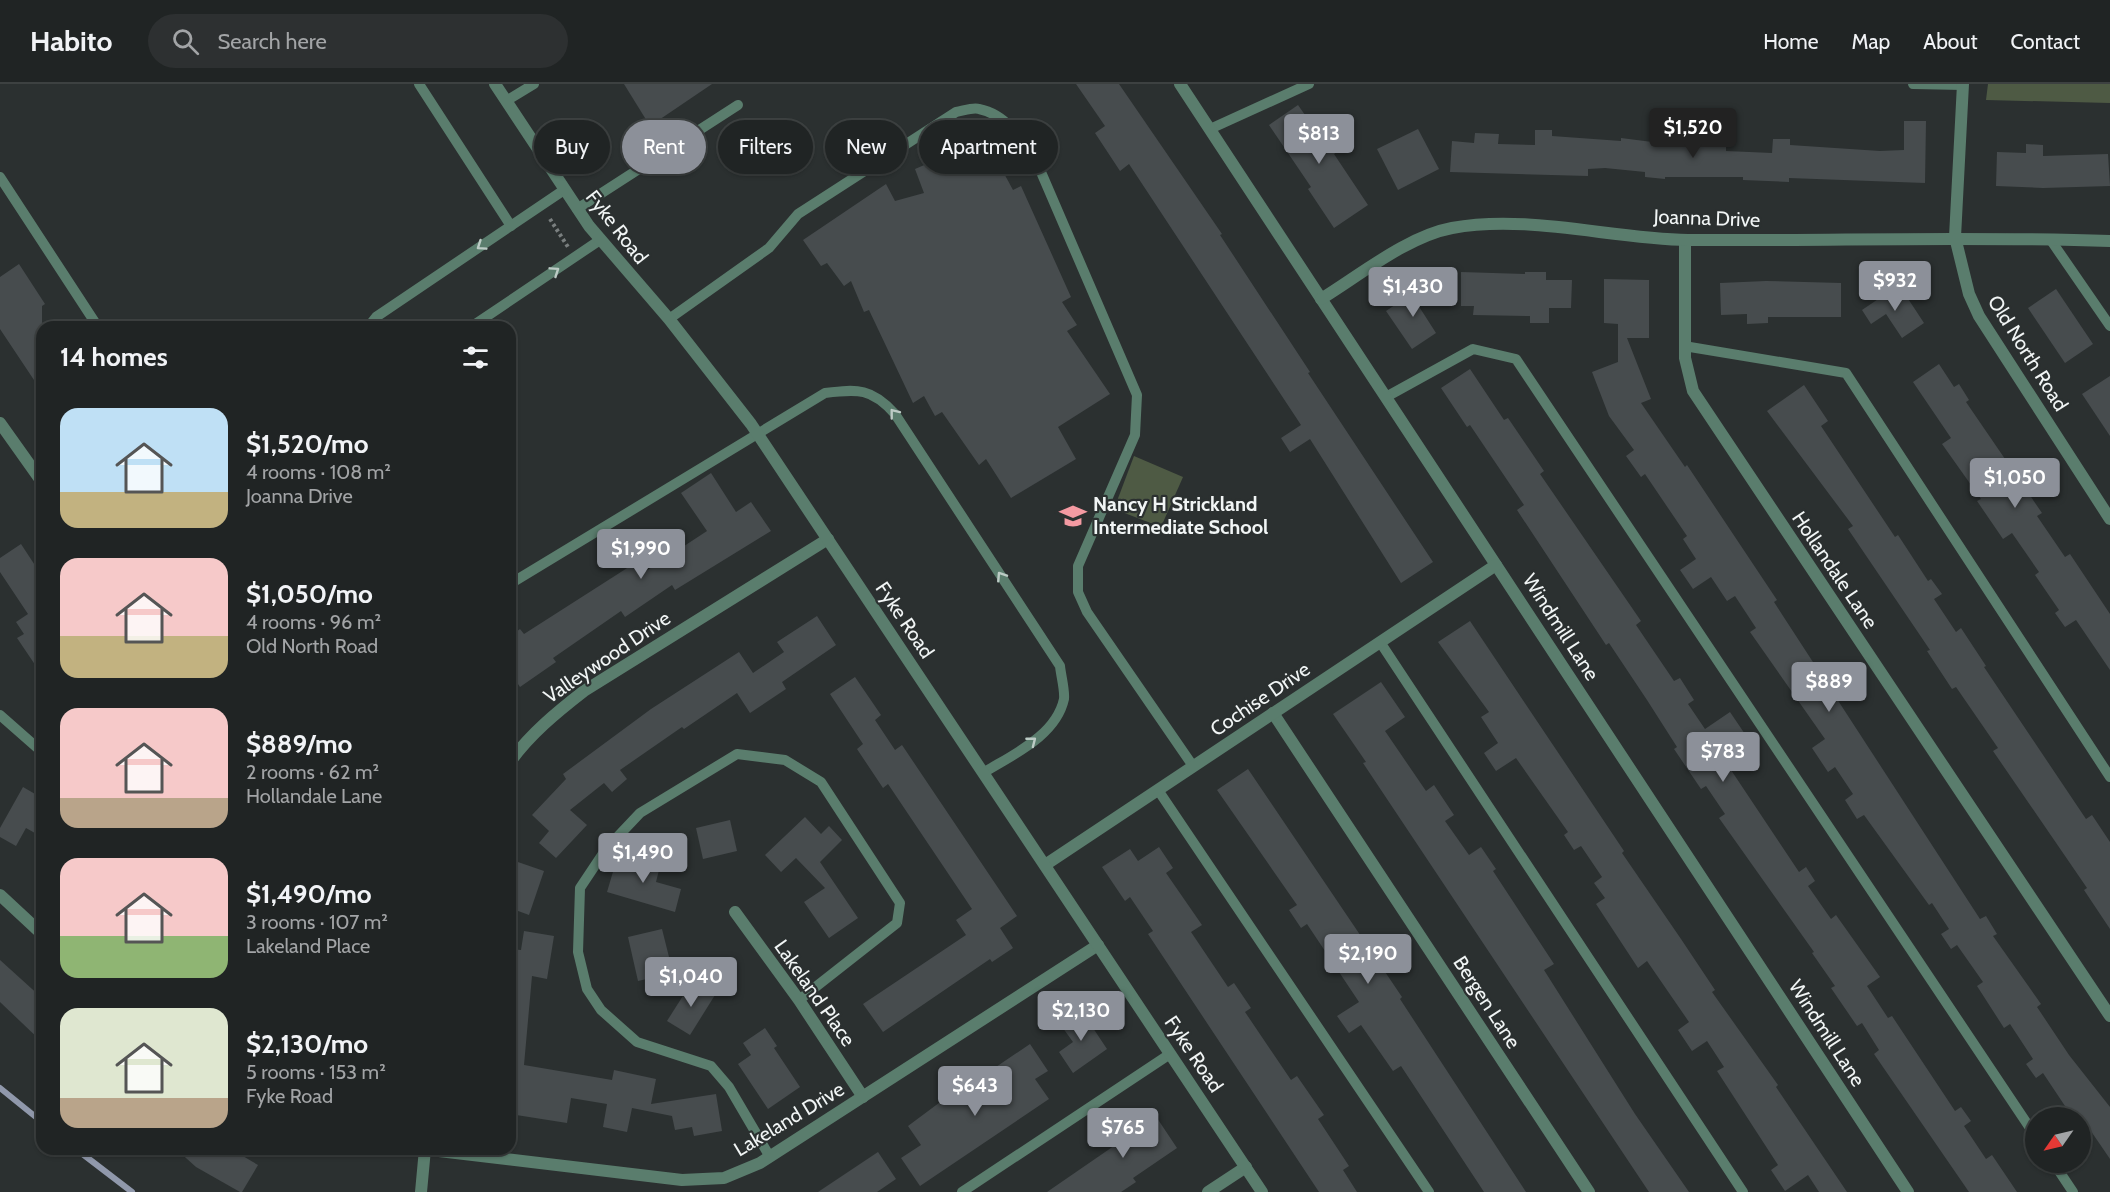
<!DOCTYPE html>
<html lang="en">
<head>
<meta charset="utf-8">
<style>
	:root { --surface:#202424; --page:#2d3031; --text:#f1f3f6; --muted:#a2a4a6; --line:#3d4141; --accent:#8c9099 }
	body { margin:0; font-family:Cabin,sans-serif; background:var(--page); color:var(--text); height:100vh; display:flex; flex-direction:column; font-size:22px; white-space:nowrap }
	* { box-sizing:border-box; margin:0 }
	p { font-size:20px; color:var(--muted) }
	.icon { flex:none; width:33px; height:33px; fill:none; stroke:currentColor; stroke-width:2; stroke-linecap:round; stroke-linejoin:round }
	.map { position:relative; flex:1; overflow:hidden }
	.panel { position:absolute; left:36px; top:237px; width:480px; height:834px; display:flex; flex-direction:column; background:var(--surface); border-radius:18px; box-shadow:0 2px 4px #0004,0 0 0 2px var(--line) }
	.panel>* { flex:none }
	.top-card { position:absolute; left:534px; top:36px; width:570px; height:54px; display:flex; gap:12px }
	.needle { width:39px; rotate:236deg }
	.buttons { position:absolute; left:2025px; top:1023px; display:grid; gap:12px }
	.buttons a { display:grid; place-items:center; width:66px; height:66px; border-radius:50%; background:var(--surface); box-shadow:0 2px 4px #0004,0 0 0 2px var(--line); font-size:30px }
	.price { position:absolute; translate:-50% -51px; padding:0 14px; border-radius:6px; background:var(--accent); color:#fff; font-size:20px; line-height:39px; filter:drop-shadow(0 2px 3px #0008) }
	.price::after { content:''; position:absolute; left:50%; top:36px; width:18px; height:14px; margin-left:-9px; background:inherit; clip-path:polygon(0 0,100% 0,50% 100%) }
	.price.active { background:#222; color:#fff }
	ul { padding:0; list-style:none }
	li { display:flex; align-items:center; gap:18px; height:150px; padding:0 24px }
	li span { display:grid; place-items:center; flex:none; width:168px; height:120px; border-radius:18px; color:#555 }
	li>.icon { margin-inline-start:auto }
	span .icon { width:72px; height:72px; fill:#fffc; stroke-width:1 }
	li b { font-size:26px }
	h2 { display:flex; justify-content:space-between; align-items:center; height:72px; padding:0 24px; font-size:26px }
	.chip { padding:0 21px; border-radius:27px; background:var(--surface); box-shadow:0 2px 4px #0004,0 0 0 2px var(--line); font-size:21px; line-height:54px }
	.chip.active { background:var(--accent); color:#fff }
	header { display:flex; align-items:center; gap:36px; box-sizing:border-box; height:84px; padding:0 30px; background:var(--surface); border-bottom:2px solid var(--line) }
	header strong { font-size:28px }
	nav { display:flex; gap:33px; margin-inline-start:auto; font-size:21px }
	.search { width:420px; height:54px; background:var(--page); display:flex; align-items:center; gap:15px; box-sizing:border-box; padding:0 21px; border-radius:33px; color:var(--muted); font-size:22px }
	.map>svg:first-child { display:block }
	.green { fill:#4e5a44 }
	.lines { fill:none; stroke-linecap:round; stroke-linejoin:round }
	.stream { stroke:#9098ab; stroke-width:6 }
	.building { fill:#474c4e }
	.path { stroke:#7a7f7f; stroke-width:4; stroke-dasharray:3 3; stroke-linecap:butt }
	.service { stroke:#5a7d6d; stroke-width:10 }
	.minor { stroke:#5a7d6d; stroke-width:12 }
	.tertiary { stroke:#5a7d6d; stroke-width:12 }
	.oneway { stroke:#bccbc5 }
	.labels { text-anchor:middle; stroke-width:4.5; stroke-linejoin:round; paint-order:stroke }
	.street-label { font-size:20px; fill:#f1f5f5; stroke:#2b3030 }
	.poi-label { font-size:20px; font-weight:bold; fill:#f1f5f5; stroke:#2b3030; text-anchor:start }
</style>
</head>
<body>
<header>
<strong>Habito</strong>
<div class="search"><svg class="icon" aria-label="search" viewBox="0 0 24 24"><circle cx="10" cy="10" r="6"/><path d="M15 15l6 6"/></svg>Search here</div>
<nav><a>Home</a><a>Map</a><a>About</a><a>Contact</a></nav>
</header>
<div class="map">
<svg width="2110" height="1108" viewBox="0 0 2110 1108">
	<rect width="100%" height="100%" fill="#2b3030"/>
	<g class="green">
		<path d="M 1988,0 L 2110,0 L 2110,19 L 1986,16 Z"/>
		<path d="M 1134,372 L 1183,393 L 1161,443 L 1114,425 Z"/>
	</g>
	<g class="lines">
		<g class="stream">
			<path d="M 0,1004 L 42,1038"/>
			<path d="M 76,1065 L 132,1108"/>
		</g>
	</g>
	<g class="building">
		<path d="M 624,0 L 712,0 L 650,42 Z"/>
		<path d="M 1076,0 L 1119,0 L 1222,150 L 1220,151 L 1310,288 L 1308,289 L 1433,478 L 1401,499 L 1310,355 L 1290,368 L 1281,354 L 1301,341 L 1129,80 L 1120,87 L 1095,49 L 1105,42 Z"/>
		<path d="M 1298,21 L 1310,38 L 1319,32 L 1341,65 L 1334,70 L 1368,121 L 1334,144 L 1308,105 L 1311,103 L 1269,41 Z"/>
		<path d="M 1904,37 L 1926,37 L 1925,99 L 1789,94 L 1789,98 L 1743,96 L 1743,93 L 1665,93 L 1665,95 L 1645,93 L 1645,88 L 1605,84 L 1588,85 L 1588,92 L 1450,88 L 1452,57 L 1474,59 L 1475,49 L 1499,50 L 1498,60 L 1535,61 L 1535,46 L 1552,46 L 1552,52 L 1621,57 L 1621,54 L 1668,60 L 1726,60 L 1726,67 L 1772,69 L 1773,55 L 1790,55 L 1790,61 L 1880,67 L 1904,66 Z"/>
		<path d="M 1418,45 L 1439,85 L 1398,106 L 1377,65 Z"/>
		<path d="M 2026,60 L 2043,61 L 2043,72 L 2108,70 L 2110,102 L 2043,104 L 1996,102 L 1997,68 L 2026,69 Z"/>
		<path d="M 966,63 L 981,90 L 1000,82 L 1013,106 L 1021,102 L 1071,213 L 1062,218 L 1077,241 L 1067,247 L 1110,310 L 1058,343 L 1076,375 L 1011,414 L 986,375 L 979,381 L 942,328 L 935,332 L 924,312 L 913,319 L 869,226 L 864,228 L 851,197 L 844,202 L 827,179 L 821,182 L 803,156 L 886,100 L 895,117 L 924,109 L 915,85 Z"/>
		<path d="M 19,180 L 45,220 L 42,222 L 42,308 L 0,245 L 0,193 Z"/>
		<path d="M 1461,188 L 1525,190 L 1525,188 L 1546,188 L 1546,196 L 1572,196 L 1571,224 L 1549,224 L 1549,239 L 1530,239 L 1530,232 L 1473,231 L 1474,222 L 1461,222 Z"/>
		<path d="M 1604,195 L 1649,196 L 1649,254 L 1627,254 L 1651,315 L 1641,319 L 1685,383 L 1687,381 L 1777,516 L 1774,518 L 1980,835 L 1986,832 L 1997,850 L 1993,852 L 2041,920 L 2037,923 L 2069,971 L 2110,1023 L 2110,1075 L 2082,1034 L 2047,1034 L 2065,1022 L 2043,989 L 2036,994 L 2026,980 L 2033,975 L 2010,940 L 2004,944 L 1977,902 L 1983,898 L 1957,861 L 1951,865 L 1941,850 L 1949,845 L 1932,819 L 1929,821 L 1864,731 L 1857,735 L 1845,716 L 1853,710 L 1835,683 L 1828,688 L 1812,664 L 1825,655 L 1750,548 L 1756,544 L 1735,512 L 1727,517 L 1711,493 L 1693,505 L 1680,486 L 1696,475 L 1683,455 L 1687,452 L 1645,390 L 1641,393 L 1626,372 L 1634,366 L 1609,332 L 1592,288 L 1618,278 L 1618,240 L 1604,239 Z"/>
		<path d="M 1766,197 L 1841,199 L 1841,233 L 1768,233 L 1768,239 L 1747,240 L 1747,230 L 1721,231 L 1720,199 Z"/>
		<path d="M 1899,201 L 1924,239 L 1902,254 L 1886,230 L 1871,240 L 1862,226 Z"/>
		<path d="M 1423,202 L 1436,221 L 1418,221 L 1436,249 L 1412,265 L 1386,227 Z"/>
		<path d="M 2056,205 L 2093,260 L 2065,279 L 2028,224 Z"/>
		<path d="M 1939,280 L 1954,303 L 1959,300 L 1969,316 L 1966,318 L 2042,429 L 2037,432 L 2065,473 L 2070,470 L 2110,530 L 2110,586 L 2076,536 L 2065,543 L 2055,529 L 2059,526 L 2035,491 L 2039,488 L 2012,449 L 2003,455 L 1977,417 L 1981,415 L 1942,360 L 1951,354 L 1913,298 Z"/>
		<path d="M 1470,285 L 1504,336 L 1508,334 L 1544,387 L 1540,390 L 1641,537 L 1636,541 L 1674,597 L 1680,594 L 1694,616 L 1688,620 L 1705,645 L 1730,628 L 1751,659 L 1725,677 L 1799,788 L 1806,783 L 1815,797 L 1808,802 L 1831,835 L 1836,831 L 1880,893 L 1867,902 L 1888,934 L 1892,932 L 1955,1027 L 1961,1023 L 1971,1037 L 1964,1042 L 1986,1075 L 1992,1071 L 2017,1108 L 1969,1108 L 1874,970 L 1879,966 L 1862,939 L 1857,942 L 1831,904 L 1835,902 L 1812,869 L 1814,868 L 1719,734 L 1725,730 L 1706,702 L 1701,705 L 1674,665 L 1677,663 L 1647,616 L 1609,559 L 1606,561 L 1517,426 L 1524,421 L 1470,341 L 1467,343 L 1441,304 Z"/>
		<path d="M 2110,292 L 2110,352 L 2082,310 Z"/>
		<path d="M 1804,301 L 1828,337 L 1821,342 L 1895,453 L 1898,451 L 1928,497 L 1931,495 L 1942,510 L 1934,515 L 1956,548 L 1961,544 L 1986,582 L 1984,583 L 2086,735 L 2092,731 L 2110,758 L 2110,845 L 2084,806 L 2087,804 L 1993,667 L 1998,664 L 1956,603 L 1952,605 L 1927,567 L 1930,566 L 1848,445 L 1853,442 L 1767,327 Z"/>
		<path d="M 711,389 L 736,428 L 751,418 L 771,447 L 675,506 L 672,501 L 625,533 L 621,527 L 553,574 L 556,578 L 520,603 L 510,588 L 510,552 L 520,545 L 524,550 L 635,479 L 643,489 L 707,447 L 681,409 Z"/>
		<path d="M 21,460 L 42,492 L 42,591 L 17,554 L 24,550 L 16,538 L 28,530 L 0,488 L 0,474 Z"/>
		<path d="M 817,532 L 836,561 L 782,598 L 786,605 L 750,629 L 737,609 L 684,645 L 682,643 L 620,686 L 627,695 L 612,708 L 604,699 L 570,726 L 587,741 L 556,774 L 539,759 L 549,747 L 532,731 L 566,695 L 563,690 L 651,625 L 739,568 L 753,589 L 784,568 L 777,558 Z"/>
		<path d="M 1470,537 L 1624,767 L 1622,769 L 1681,855 L 1715,906 L 1712,908 L 1778,1001 L 1776,1003 L 1847,1108 L 1819,1108 L 1808,1091 L 1785,1107 L 1771,1086 L 1778,1081 L 1717,987 L 1724,983 L 1707,957 L 1692,967 L 1678,946 L 1689,938 L 1647,877 L 1638,884 L 1596,820 L 1605,814 L 1594,799 L 1602,793 L 1581,762 L 1574,766 L 1564,751 L 1568,748 L 1516,674 L 1496,687 L 1484,669 L 1498,659 L 1481,633 L 1489,628 L 1438,558 Z"/>
		<path d="M 855,593 L 881,631 L 875,636 L 895,666 L 902,661 L 1017,832 L 1000,844 L 1013,864 L 992,878 L 990,875 L 883,948 L 863,920 L 966,851 L 956,836 L 972,825 L 888,700 L 883,704 L 857,665 L 863,660 L 830,610 Z"/>
		<path d="M 1381,598 L 1405,633 L 1385,647 L 1426,707 L 1434,701 L 1454,731 L 1445,737 L 1469,771 L 1481,763 L 1496,785 L 1493,787 L 1554,880 L 1544,886 L 1635,1030 L 1689,1108 L 1649,1108 L 1363,679 L 1366,678 L 1333,630 Z"/>
		<path d="M 1248,685 L 1402,913 L 1400,915 L 1526,1108 L 1484,1108 L 1401,982 L 1393,987 L 1361,941 L 1349,949 L 1337,932 L 1359,918 L 1307,840 L 1301,844 L 1289,826 L 1297,821 L 1217,706 Z"/>
		<path d="M 23,703 L 42,714 L 42,753 L 26,744 L 16,762 L 0,753 L 0,744 Z"/>
		<path d="M 805,733 L 821,750 L 829,742 L 842,756 L 820,778 L 858,834 L 829,854 L 804,818 L 825,804 L 796,774 L 781,788 L 765,771 Z"/>
		<path d="M 730,736 L 737,767 L 703,775 L 696,744 Z"/>
		<path d="M 1159,763 L 1173,784 L 1166,789 L 1202,841 L 1191,848 L 1228,903 L 1234,899 L 1251,924 L 1245,928 L 1291,996 L 1297,992 L 1324,1031 L 1318,1035 L 1349,1082 L 1343,1086 L 1357,1108 L 1319,1108 L 1148,850 L 1153,847 L 1130,813 L 1125,817 L 1102,783 L 1130,765 L 1138,777 Z"/>
		<path d="M 630,769 L 661,778 L 656,798 L 681,805 L 675,828 L 607,808 L 615,781 L 625,784 Z"/>
		<path d="M 515,777 L 544,787 L 529,831 L 510,824 L 510,793 Z"/>
		<path d="M 662,845 L 673,889 L 638,897 L 628,853 Z"/>
		<path d="M 524,847 L 554,852 L 547,895 L 532,892 L 524,981 L 612,996 L 614,986 L 656,995 L 651,1020 L 716,1010 L 722,1047 L 694,1052 L 692,1043 L 675,1046 L 672,1032 L 632,1024 L 627,1048 L 603,1043 L 607,1020 L 571,1014 L 567,1039 L 510,1030 L 510,865 L 521,866 Z"/>
		<path d="M 0,876 L 42,914 L 42,958 L 0,918 Z"/>
		<path d="M 693,896 L 715,911 L 690,951 L 667,937 Z"/>
		<path d="M 1081,926 L 1107,965 L 1073,989 L 1059,968 L 1073,958 L 1060,940 Z"/>
		<path d="M 765,944 L 777,962 L 774,964 L 800,1003 L 768,1025 L 738,980 L 751,971 L 743,959 Z"/>
		<path d="M 1030,960 L 1048,987 L 1035,995 L 1049,1015 L 920,1102 L 901,1074 L 921,1061 L 908,1042 L 959,1004 L 973,1024 L 1004,1003 L 993,985 Z"/>
		<path d="M 1151,1025 L 1177,1064 L 1133,1094 L 1136,1098 L 1121,1108 L 1047,1108 L 1124,1055 L 1119,1047 Z"/>
		<path d="M 176,1065 L 231,1065 L 258,1081 L 242,1108 L 240,1108 L 196,1083 Z"/>
		<path d="M 878,1068 L 896,1095 L 877,1108 L 818,1108 Z"/>
	</g>
	<g class="lines">
		<path class="path" d="M 550,135 L 568,163"/>
		<g class="service">
			<path d="M 419,0 L 511,142"/>
			<path d="M 1913,0 L 1963,1"/>
			<path d="M 506,17 L 534,0"/>
			<path d="M 1210,45 L 1309,0"/>
			<path d="M 0,93 L 98,243"/>
			<path d="M 577,125 L 738,21"/>
			<path d="M 2050,155 L 2110,242"/>
			<path d="M 669,235 L 769,164 L 798,130 L 956,28 C 963,27 973,23 979,25 C 1011,31 1026,64 1041,88 L 1137,311 L 1135,351 L 1078,482 L 1078,508 L 1087,528 L 1193,682"/>
			<path d="M 368,243 L 376,233 L 564,106"/>
			<path d="M 471,243 L 600,156"/>
			<path d="M 1684,262 L 1846,289 L 2110,693"/>
			<path d="M 1386,313 L 1473,265 L 1516,275 L 2036,1053"/>
			<path d="M 510,500 L 825,309 C 858,305 872,304 895,330 L 1060,582 C 1061,592 1065,606 1064,615 C 1056,652 1012,671 983,689"/>
			<path d="M 1380,558 L 1743,1108"/>
			<path d="M 0,631 L 42,668"/>
			<path d="M 1158,706 L 1429,1108"/>
			<path d="M 770,1073 L 729,1003 L 711,982 L 637,958 L 601,926 L 587,905 L 578,868 L 580,804 L 606,765 L 640,729 L 737,670 L 785,676 L 821,698 L 900,819 L 897,839 L 799,916"/>
			<path d="M 2053,1078 L 2073,1108"/>
			<path d="M 962,1108 L 1170,970"/>
		</g>
		<g class="minor">
			<path d="M 1180,0 L 1908,1108"/>
			<path d="M 1963,0 L 1955,153 L 1969,210 L 1979,232 L 2110,435"/>
			<path d="M 1685,156 L 1685,274 L 1693,307 L 2110,932"/>
			<path d="M 1321,215 C 1360,191 1408,152 1452,144 C 1528,130 1612,155 1688,156 C 1829,157 1969,152 2110,157"/>
			<path d="M 0,339 L 42,398"/>
			<path d="M 1273,629 L 1589,1108"/>
			<path d="M 510,678 C 530,650 557,628 584,607 L 828,455"/>
			<path d="M 1045,781 L 1496,481"/>
			<path d="M 0,811 L 42,850"/>
			<path d="M 735,828 L 799,916 L 863,1013"/>
			<path d="M 422,1065 L 682,1096 L 724,1094 L 760,1079 L 1098,861"/>
			<path d="M 421,1108 L 425,1065"/>
			<path d="M 1208,1108 L 1246,1083"/>
		</g>
		<path class="tertiary" d="M 495,0 L 589,142 L 669,235 L 751,340 L 1262,1108"/>
	</g>
	<defs><path id="oneway-chevron" d="M-2-3.5L2.5 0L-2 3.5" fill="none" stroke-width="1.6" stroke-linecap="round" stroke-linejoin="round" transform="scale(1.5)"/></defs>
	<g class="oneway">
		<use href="#oneway-chevron" transform="translate(481 162) rotate(146)"/>
		<use href="#oneway-chevron" transform="translate(555 187) rotate(-34)"/>
		<use href="#oneway-chevron" transform="translate(894 329) rotate(-128)"/>
		<use href="#oneway-chevron" transform="translate(1001 492) rotate(-123)"/>
		<use href="#oneway-chevron" transform="translate(1032 657) rotate(-38)"/>
	</g>
	<defs>
		<symbol id="school-bare" viewBox="-9 -9 18 18"><path d="M0-5L7-2L0 1L-7-2ZM-4 1L0 2.5L4 1V4Q0 6-4 4Z" fill="#f49aa2" stroke="#2b3030" stroke-width="2.5" paint-order="stroke"/></symbol>
	</defs>
	<g fill-rule="evenodd">
		<use href="#school-bare" x="1054" y="413" width="38" height="38"/>
	</g>
	<g class="labels">
		<g class="street-label">
			<text transform="translate(1707 134) rotate(2)" y="7">Joanna Drive</text>
			<text transform="translate(617 143) rotate(52)" y="7">Fyke Road</text>
			<text transform="translate(2028 269) rotate(58)" y="7">Old North Road</text>
			<text transform="translate(1835 486) rotate(56)" y="7">Hollandale Lane</text>
			<text transform="translate(905 536) rotate(56)" y="7">Fyke Road</text>
			<text transform="translate(1561 543) rotate(57)" y="7">Windmill Lane</text>
			<text transform="translate(607 573) rotate(-34)" y="7">Valleywood Drive</text>
			<text transform="translate(1260 615) rotate(-34)" y="7">Cochise Drive</text>
			<text transform="translate(815 909) rotate(55)" y="7">Lakeland Place</text>
			<text transform="translate(1487 918) rotate(57)" y="7">Bergen Lane</text>
			<text transform="translate(1827 949) rotate(57)" y="7">Windmill Lane</text>
			<text transform="translate(1194 970) rotate(56)" y="7">Fyke Road</text>
			<text transform="translate(789 1035) rotate(-31)" y="7">Lakeland Drive</text>
		</g>
		<g class="poi-label">
			<text x="1093" y="427">Nancy H Strickland<tspan x="1093" dy="23">Intermediate School</tspan></text>
		</g>
	</g>
</svg>
<div class="buttons">
<a><svg class="needle" viewBox="-14 -14 28 28"><path d="M0-13l5 13h-10z" fill="#e53935"/><path d="M0 13l5-13h-10z" fill="#a2a4a6"/></svg></a>
</div>
<b class="price active" style="left:1693px;top:75px">$1,520</b>
<b class="price" style="left:1319px;top:81px">$813</b>
<b class="price" style="left:1895px;top:228px">$932</b>
<b class="price" style="left:1413px;top:234px">$1,430</b>
<b class="price" style="left:2015px;top:425px">$1,050</b>
<b class="price" style="left:641px;top:496px">$1,990</b>
<b class="price" style="left:1829px;top:629px">$889</b>
<b class="price" style="left:1723px;top:699px">$783</b>
<b class="price" style="left:643px;top:800px">$1,490</b>
<b class="price" style="left:1368px;top:901px">$2,190</b>
<b class="price" style="left:691px;top:924px">$1,040</b>
<b class="price" style="left:1081px;top:958px">$2,130</b>
<b class="price" style="left:975px;top:1033px">$643</b>
<b class="price" style="left:1123px;top:1075px">$765</b>
<div class="top-card">
<a class="chip">Buy</a>
<a class="chip active">Rent</a>
<a class="chip">Filters</a>
<a class="chip">New</a>
<a class="chip">Apartment</a>
</div>
<section class="panel">
<h2>14 homes<svg class="icon" aria-label="filters" viewBox="0 0 24 24"><path d="M4 7h16M4 17h16"/><circle cx="9" cy="7" r="2"/><circle cx="15" cy="17" r="2"/></svg></h2>
<ul>
<li><span style="background:linear-gradient(#bfe0f5 70%,#c2b280 0)"><svg class="icon" aria-label="home" viewBox="0 0 24 24"><path d="M3 11l9-7 9 7M6 9v11h12V9"/></svg></span><div><b>$1,520/mo</b><p>4 rooms · 108 m²</p><p>Joanna Drive</p></div></li>
<li><span style="background:linear-gradient(#f6c9c9 65%,#c2b280 0)"><svg class="icon" aria-label="home" viewBox="0 0 24 24"><path d="M3 11l9-7 9 7M6 9v11h12V9"/></svg></span><div><b>$1,050/mo</b><p>4 rooms · 96 m²</p><p>Old North Road</p></div></li>
<li><span style="background:linear-gradient(#f6c9c9 75%,#b9a48a 0)"><svg class="icon" aria-label="home" viewBox="0 0 24 24"><path d="M3 11l9-7 9 7M6 9v11h12V9"/></svg></span><div><b>$889/mo</b><p>2 rooms · 62 m²</p><p>Hollandale Lane</p></div></li>
<li><span style="background:linear-gradient(#f6c9c9 65%,#8fb573 0)"><svg class="icon" aria-label="home" viewBox="0 0 24 24"><path d="M3 11l9-7 9 7M6 9v11h12V9"/></svg></span><div><b>$1,490/mo</b><p>3 rooms · 107 m²</p><p>Lakeland Place</p></div></li>
<li><span style="background:linear-gradient(#dfe7d0 75%,#b9a48a 0)"><svg class="icon" aria-label="home" viewBox="0 0 24 24"><path d="M3 11l9-7 9 7M6 9v11h12V9"/></svg></span><div><b>$2,130/mo</b><p>5 rooms · 153 m²</p><p>Fyke Road</p></div></li>
</ul>
</section>
</div>
</body>
</html>
